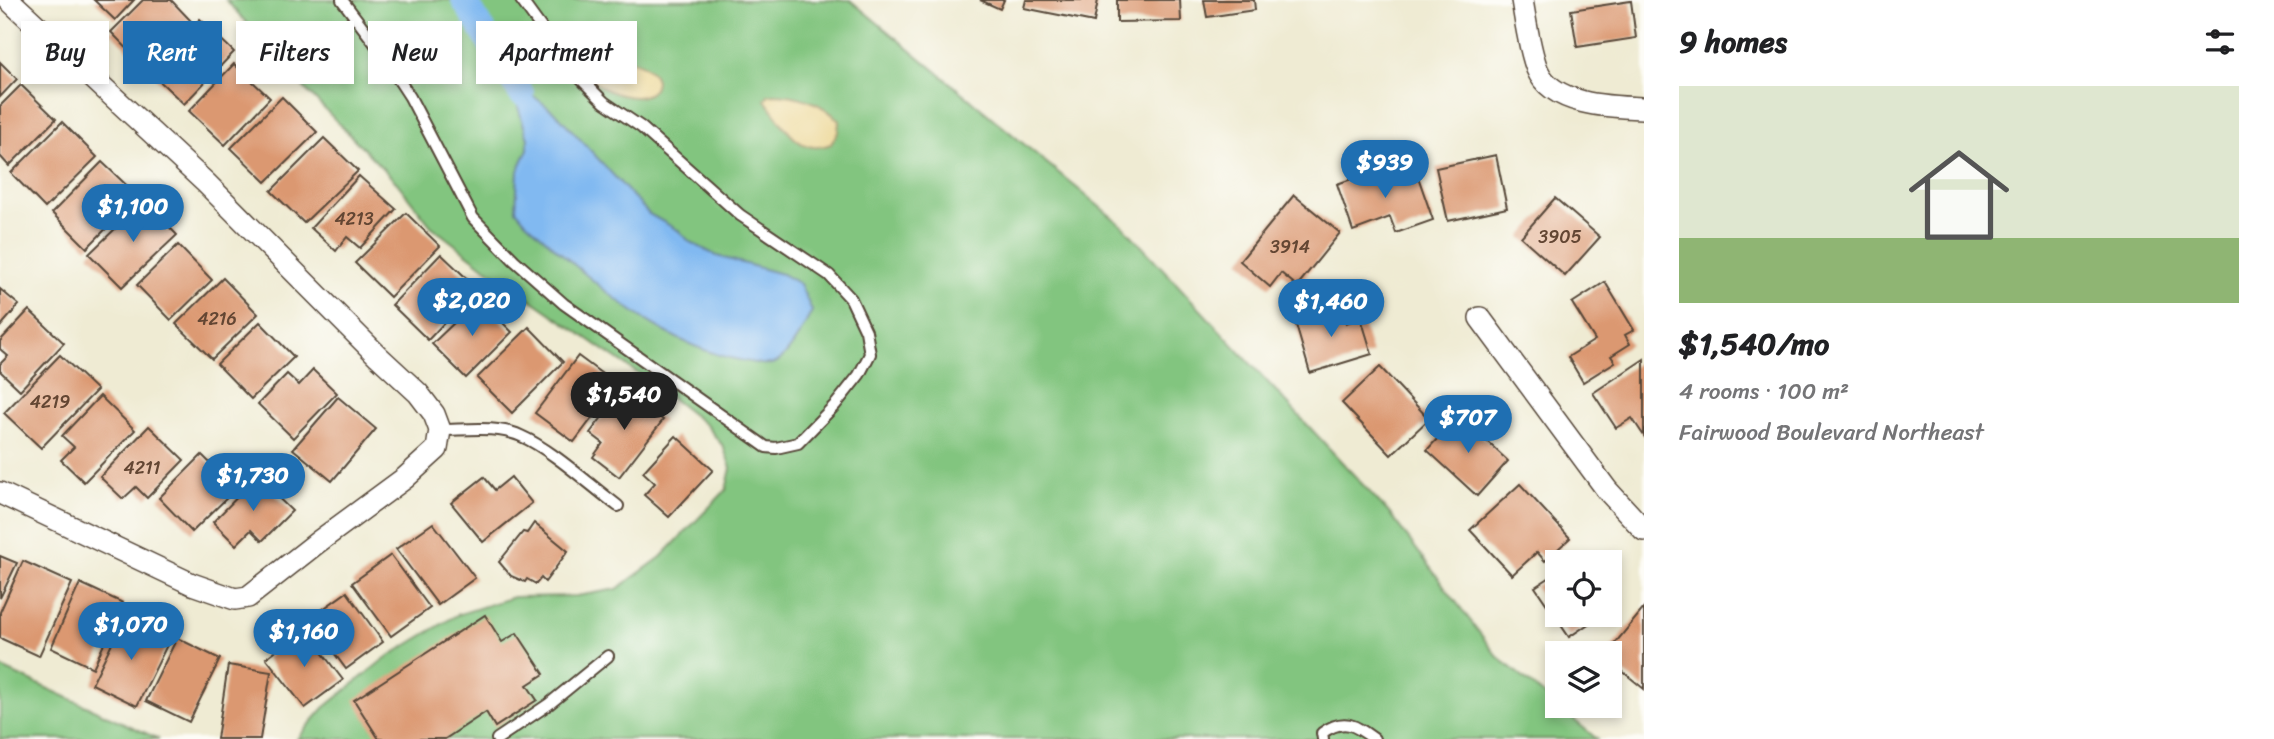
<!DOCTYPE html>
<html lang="en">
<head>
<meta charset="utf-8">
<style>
	:root { --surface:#fff; --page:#f2f2f2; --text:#202124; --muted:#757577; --accent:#1f6fb2 }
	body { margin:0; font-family:Sriracha,sans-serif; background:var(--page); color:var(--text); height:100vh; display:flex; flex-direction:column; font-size:26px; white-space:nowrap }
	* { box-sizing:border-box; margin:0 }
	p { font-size:23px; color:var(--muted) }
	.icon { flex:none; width:38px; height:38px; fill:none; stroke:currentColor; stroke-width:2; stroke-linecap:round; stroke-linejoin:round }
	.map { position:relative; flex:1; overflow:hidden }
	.panel { display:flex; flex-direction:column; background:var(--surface); width:630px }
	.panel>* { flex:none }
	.banner { position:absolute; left:21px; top:21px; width:665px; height:63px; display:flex; gap:14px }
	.tools { position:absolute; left:1545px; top:550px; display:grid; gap:14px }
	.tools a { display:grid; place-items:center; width:77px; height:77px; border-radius:0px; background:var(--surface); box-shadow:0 4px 10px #0003; font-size:35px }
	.price { position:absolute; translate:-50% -60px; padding:0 16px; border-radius:24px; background:var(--accent); color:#fff; font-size:23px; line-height:46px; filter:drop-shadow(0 2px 4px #0008) }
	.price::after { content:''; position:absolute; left:50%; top:42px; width:21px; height:16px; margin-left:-10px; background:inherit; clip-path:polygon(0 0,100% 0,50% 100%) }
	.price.active { background:#222; color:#fff }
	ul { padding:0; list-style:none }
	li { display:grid; align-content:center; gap:14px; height:371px; padding:0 35px }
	li span { display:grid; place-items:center; height:217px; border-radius:0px; color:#555 }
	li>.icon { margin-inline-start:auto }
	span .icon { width:126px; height:126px; fill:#fffc; stroke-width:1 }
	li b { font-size:30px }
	h2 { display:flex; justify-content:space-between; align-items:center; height:84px; padding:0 35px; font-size:30px }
	.tag { padding:0 24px; border-radius:0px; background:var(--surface); box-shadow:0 4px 10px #0003; font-size:24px; line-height:63px }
	.tag.active { background:var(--accent); color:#fff }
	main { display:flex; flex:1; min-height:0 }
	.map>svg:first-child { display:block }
	.green { fill:#82c57f; stroke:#5e784e; stroke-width:2 }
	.sand { fill:#eeda9e; stroke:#94825e; stroke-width:2 }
	.water { fill:#81b9f1; stroke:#5e7288; stroke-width:2 }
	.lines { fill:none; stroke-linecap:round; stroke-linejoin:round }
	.canal { stroke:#81b9f1; stroke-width:26 }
	.building { fill:#db9871 }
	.lane-casing { stroke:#564739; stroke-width:14 }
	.street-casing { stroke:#564739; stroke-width:24 }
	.lane { stroke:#fff; stroke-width:10 }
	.street { stroke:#fff; stroke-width:21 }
	.labels { text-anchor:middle; stroke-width:6; stroke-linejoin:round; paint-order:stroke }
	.number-label { font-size:18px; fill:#634633 }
</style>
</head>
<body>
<main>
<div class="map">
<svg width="1644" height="739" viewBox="0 0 1644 739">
	<rect width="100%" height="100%" fill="#fdfcf7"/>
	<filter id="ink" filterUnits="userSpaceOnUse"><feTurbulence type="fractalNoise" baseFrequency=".0143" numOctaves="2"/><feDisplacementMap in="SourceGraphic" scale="14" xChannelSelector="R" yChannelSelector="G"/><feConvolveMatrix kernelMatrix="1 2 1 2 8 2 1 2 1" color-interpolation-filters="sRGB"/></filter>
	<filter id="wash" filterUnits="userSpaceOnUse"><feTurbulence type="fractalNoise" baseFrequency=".00686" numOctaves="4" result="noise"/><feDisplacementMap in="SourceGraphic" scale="28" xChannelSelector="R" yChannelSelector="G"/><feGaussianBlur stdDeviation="1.57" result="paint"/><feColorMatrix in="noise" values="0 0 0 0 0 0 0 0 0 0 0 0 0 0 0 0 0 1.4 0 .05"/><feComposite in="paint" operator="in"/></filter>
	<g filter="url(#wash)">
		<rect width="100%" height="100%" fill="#efebd3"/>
		<g class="green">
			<path d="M 226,0 L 850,0 L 1124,227 L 1389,513 L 1497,656 L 1597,739 L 297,739 L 324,708 L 384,659 L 457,615 L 513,597 L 577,596 L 617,589 L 661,557 L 726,490 L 731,468 L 723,446 L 706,425 L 653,384 L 484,267 L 431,226 L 397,183 L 309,93 Z"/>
			<path d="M 0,667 L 159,739 L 0,739 Z"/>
		</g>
		<g class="sand">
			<path d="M 606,57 C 624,58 650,61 656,80 C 655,113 591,91 586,70 L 597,59 Z"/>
			<path d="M 773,94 C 797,94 824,103 839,121 L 838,132 L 831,144 C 797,158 783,123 765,100 L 768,95 Z"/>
		</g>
		<path class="water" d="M 528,92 L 557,114 L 649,214 L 678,230 L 690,242 L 717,256 L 782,274 L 800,284 L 812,311 C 805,325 789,357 775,363 C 767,367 753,362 744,361 C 656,345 591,279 526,222 L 516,210 L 518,171 L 528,149 L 528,139 L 518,107 L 521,93 Z"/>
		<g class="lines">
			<path class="canal" d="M 464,0 L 521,93"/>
		</g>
		<g id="blocks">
			<g class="building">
				<path d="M 94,0 L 134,0 L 115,20 Z"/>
				<path d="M 143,0 L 171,0 L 191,21 L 145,67 L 111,32 Z"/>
				<path d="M 980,0 L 1004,0 L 1000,9 Z"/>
				<path d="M 1026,0 L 1098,0 L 1094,22 L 1024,8 Z"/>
				<path d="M 1117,0 L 1180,0 L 1181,21 L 1117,22 Z"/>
				<path d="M 1204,0 L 1254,0 L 1255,10 L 1207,17 Z"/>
				<path d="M 1631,1 L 1636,38 L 1577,47 L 1571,10 Z"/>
				<path d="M 200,19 L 234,52 L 184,104 L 149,71 Z"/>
				<path d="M 0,62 L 17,79 L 0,97 Z"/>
				<path d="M 234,64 L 270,98 L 225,145 L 189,111 Z"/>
				<path d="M 21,85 L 56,119 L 9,166 L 0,156 L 0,106 Z"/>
				<path d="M 282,97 L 317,132 L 266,182 L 231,148 Z"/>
				<path d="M 62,122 L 97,157 L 45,208 L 11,173 Z"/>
				<path d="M 324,138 L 358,171 L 304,223 L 271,191 Z"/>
				<path d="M 1496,155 L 1507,208 L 1448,221 L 1436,168 Z"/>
				<path d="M 102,162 L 138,196 L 87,248 L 52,213 Z"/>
				<path d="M 1393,165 L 1398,180 L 1417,174 L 1433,220 L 1396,233 L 1390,217 L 1353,231 L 1337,184 Z"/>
				<path d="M 359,176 L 396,209 L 360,248 L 347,237 L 336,251 L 311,228 Z"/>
				<path d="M 1294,195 L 1340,233 L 1297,286 L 1281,273 L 1270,287 L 1240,261 Z"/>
				<path d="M 1555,198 L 1600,237 L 1565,276 L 1521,237 Z"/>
				<path d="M 144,201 L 177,235 L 122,287 L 89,254 Z"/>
				<path d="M 406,213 L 440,246 L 390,297 L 355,263 Z"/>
				<path d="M 178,245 L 212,280 L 171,320 L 137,285 Z"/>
				<path d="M 441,254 L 477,288 L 428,340 L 392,305 Z"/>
				<path d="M 223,278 L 258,314 L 212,359 L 176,324 Z"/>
				<path d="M 1605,282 L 1634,330 L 1625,335 L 1630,344 L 1611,356 L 1615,362 L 1583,382 L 1568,357 L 1595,340 L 1572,303 Z"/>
				<path d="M 0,289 L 19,305 L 0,327 Z"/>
				<path d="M 479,299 L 512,332 L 466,378 L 432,344 Z"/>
				<path d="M 1340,305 L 1346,323 L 1361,318 L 1372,354 L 1310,373 L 1294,318 Z"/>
				<path d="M 29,310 L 64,343 L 20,390 L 0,371 L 0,364 L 8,356 L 0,349 L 0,341 Z"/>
				<path d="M 260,322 L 294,357 L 251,399 L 217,364 Z"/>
				<path d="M 529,327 L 563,362 L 512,413 L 477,378 Z"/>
				<path d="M 60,355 L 97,390 L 41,448 L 4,413 Z"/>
				<path d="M 578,356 L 617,385 L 574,442 L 535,413 Z"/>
				<path d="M 1644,359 L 1644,436 L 1632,418 L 1616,428 L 1593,393 Z"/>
				<path d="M 1380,367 L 1429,419 L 1391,455 L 1342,403 Z"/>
				<path d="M 313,370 L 337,393 L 293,438 L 258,404 L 287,374 L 299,385 Z"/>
				<path d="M 623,390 L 663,420 L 619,477 L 593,457 L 603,443 L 590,433 Z"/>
				<path d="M 100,396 L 135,430 L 84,482 L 61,460 L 74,447 L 62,436 Z"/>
				<path d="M 338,397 L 376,429 L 332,481 L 293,449 Z"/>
				<path d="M 1459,415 L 1508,461 L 1477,496 L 1427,450 Z"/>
				<path d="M 149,426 L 184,460 L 147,498 L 136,487 L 123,499 L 100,477 Z"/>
				<path d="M 676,436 L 713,470 L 669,517 L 644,495 L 655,483 L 643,472 Z"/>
				<path d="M 202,455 L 236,489 L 192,532 L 159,498 Z"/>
				<path d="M 257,477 L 292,511 L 262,541 L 251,530 L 236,545 L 213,522 Z"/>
				<path d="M 484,477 L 495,490 L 511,477 L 532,503 L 483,542 L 451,503 Z"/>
				<path d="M 1520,484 L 1570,538 L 1545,561 L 1537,552 L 1512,575 L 1470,530 Z"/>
				<path d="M 433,523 L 475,578 L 438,605 L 396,549 Z"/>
				<path d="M 534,523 L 568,551 L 545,582 L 541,578 L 536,584 L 527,579 L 525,582 L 511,576 L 499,562 L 523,532 L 527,533 Z"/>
				<path d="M 391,555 L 430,608 L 391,636 L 352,583 Z"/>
				<path d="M 0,556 L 17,563 L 0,598 Z"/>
				<path d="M 23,561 L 72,583 L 39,656 L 0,638 L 0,612 Z"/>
				<path d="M 1558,572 L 1558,614 L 1603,614 L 1569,637 L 1535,587 Z"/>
				<path d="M 80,583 L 123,603 L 93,668 L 51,648 Z"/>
				<path d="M 347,592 L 383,642 L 346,669 L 309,619 Z"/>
				<path d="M 1644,608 L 1644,689 L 1610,661 L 1610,653 L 1607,653 Z"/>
				<path d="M 485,615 L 502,642 L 517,633 L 544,674 L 527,685 L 537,700 L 495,727 L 486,712 L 445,739 L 379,739 L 354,700 Z"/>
				<path d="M 124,618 L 170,639 L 137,706 L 92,684 Z"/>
				<path d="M 304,629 L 343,680 L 305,708 L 266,658 Z"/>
				<path d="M 177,638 L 220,659 L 189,722 L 146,701 Z"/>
				<path d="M 228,665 L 271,672 L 260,739 L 217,739 Z"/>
			</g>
		</g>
	</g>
	<g filter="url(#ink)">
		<use href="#blocks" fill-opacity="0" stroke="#564739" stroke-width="2"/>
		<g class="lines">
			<defs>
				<g id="lane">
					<path d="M 342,0 L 374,42 L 410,97 L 473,218 L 514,260 L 564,304 L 766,447 L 776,448 L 798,443 L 836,404 L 859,375 L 870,354 L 866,331 L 851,299 L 829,275 L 740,215 L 641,127 L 604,102 L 572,70 L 521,0"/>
					<path d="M 440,430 C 465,430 497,425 521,436 C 551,449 590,485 618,506"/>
					<path d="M 497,739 L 549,704 L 608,656"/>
					<path d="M 1323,739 L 1322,733 C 1344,717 1355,725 1374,739"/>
				</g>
				<g id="street">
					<path d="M 1522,0 C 1526,23 1529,48 1537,69 C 1552,106 1611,107 1644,108"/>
					<path d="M 1480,318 L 1607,490 L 1644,530"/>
					<path d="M 0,493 L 192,584 L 235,599 L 248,597 L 318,542 L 405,478 L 437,449 L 440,430 L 434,414 L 418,393 L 378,356 L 206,183 L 9,0"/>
				</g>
			</defs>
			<use href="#lane" class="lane-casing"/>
			<use href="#street" class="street-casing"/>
			<use href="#lane" class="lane"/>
			<use href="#street" class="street"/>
		</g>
	</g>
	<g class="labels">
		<g class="number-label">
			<text x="354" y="225">4213</text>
			<text x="1560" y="243">3905</text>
			<text x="1290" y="253">3914</text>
			<text x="217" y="325">4216</text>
			<text x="50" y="408">4219</text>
			<text x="142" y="474">4211</text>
		</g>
	</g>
</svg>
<div class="tools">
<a><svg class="icon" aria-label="locate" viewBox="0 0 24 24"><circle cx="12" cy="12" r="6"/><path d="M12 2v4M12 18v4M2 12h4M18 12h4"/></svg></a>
<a><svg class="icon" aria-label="layers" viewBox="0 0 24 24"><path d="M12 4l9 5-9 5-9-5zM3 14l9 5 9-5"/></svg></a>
</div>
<b class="price" style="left:1385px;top:200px">$939</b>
<b class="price" style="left:133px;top:244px">$1,100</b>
<b class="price" style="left:472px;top:338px">$2,020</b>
<b class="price" style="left:1331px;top:339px">$1,460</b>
<b class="price active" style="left:624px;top:432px">$1,540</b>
<b class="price" style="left:1468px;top:455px">$707</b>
<b class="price" style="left:253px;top:513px">$1,730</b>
<b class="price" style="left:131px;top:662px">$1,070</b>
<b class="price" style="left:304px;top:669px">$1,160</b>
<div class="banner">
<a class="tag">Buy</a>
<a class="tag active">Rent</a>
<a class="tag">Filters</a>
<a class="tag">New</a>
<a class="tag">Apartment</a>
</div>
</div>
<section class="panel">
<h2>9 homes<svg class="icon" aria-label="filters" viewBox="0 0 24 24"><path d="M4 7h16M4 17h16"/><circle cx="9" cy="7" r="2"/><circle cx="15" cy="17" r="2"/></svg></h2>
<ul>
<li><span style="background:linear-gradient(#dfe7d0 70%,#8fb573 0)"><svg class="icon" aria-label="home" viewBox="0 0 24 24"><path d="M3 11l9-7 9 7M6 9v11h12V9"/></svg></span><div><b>$1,540/mo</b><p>4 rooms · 100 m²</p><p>Fairwood Boulevard Northeast</p></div></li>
</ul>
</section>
</main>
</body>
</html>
